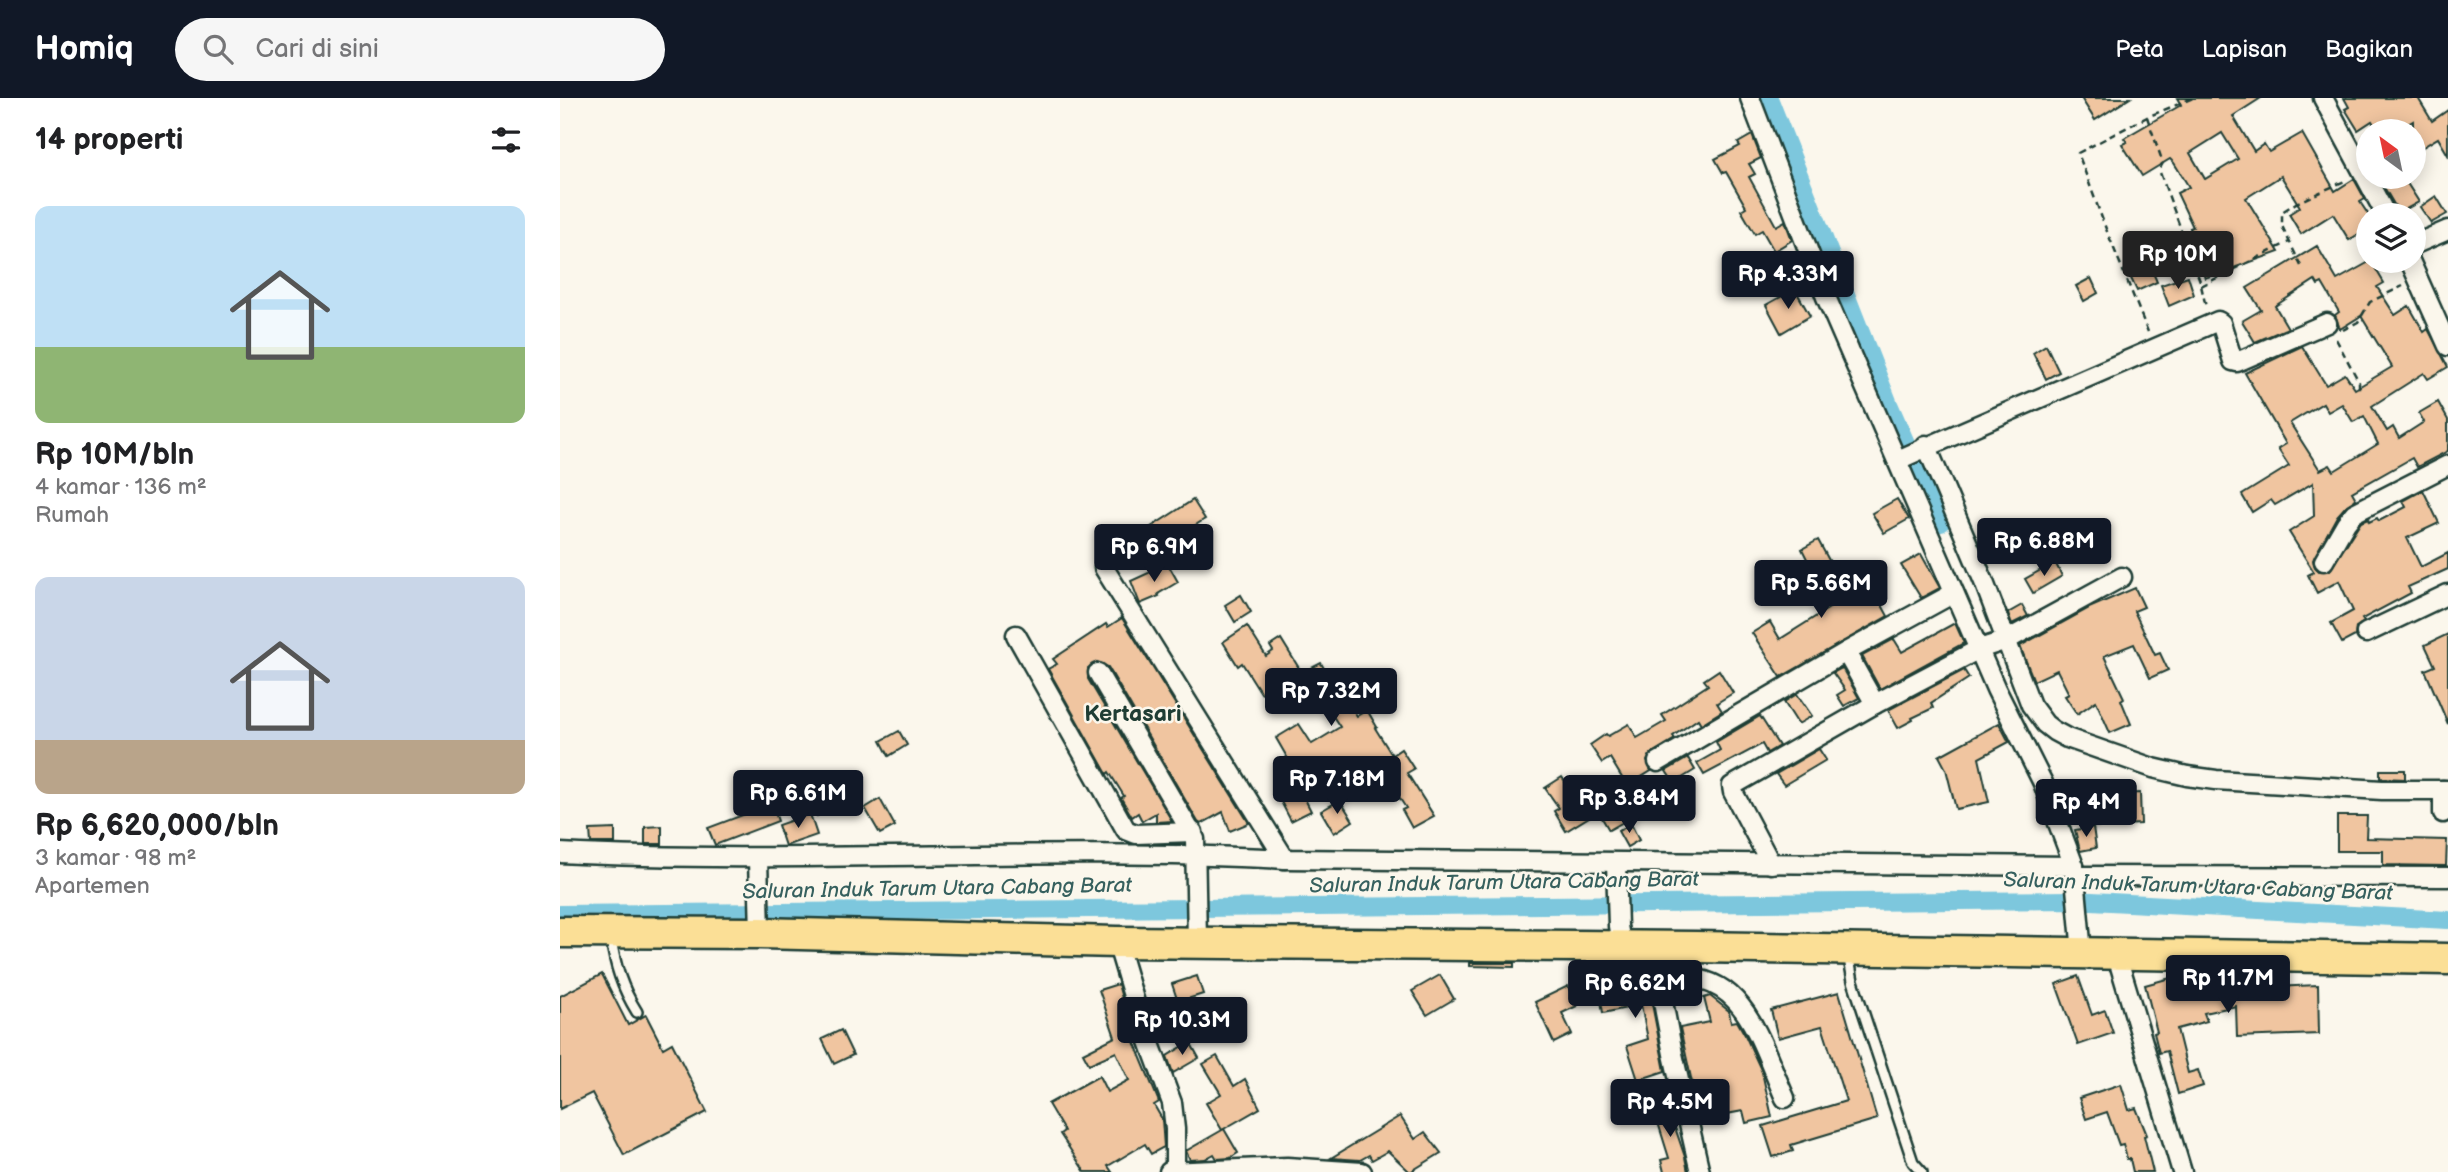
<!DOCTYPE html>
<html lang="id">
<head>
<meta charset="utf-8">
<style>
	:root { --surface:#fff; --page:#f6f6f6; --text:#202124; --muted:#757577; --accent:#111827 }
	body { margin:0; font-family:"Balsamiq Sans",sans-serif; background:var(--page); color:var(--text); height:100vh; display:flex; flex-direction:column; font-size:26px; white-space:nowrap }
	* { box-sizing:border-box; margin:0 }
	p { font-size:23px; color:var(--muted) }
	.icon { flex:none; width:38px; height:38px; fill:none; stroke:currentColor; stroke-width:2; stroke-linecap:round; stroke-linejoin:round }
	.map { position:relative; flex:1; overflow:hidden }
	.details { display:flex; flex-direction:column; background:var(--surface); width:560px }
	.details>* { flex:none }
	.needle { width:46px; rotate:327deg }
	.tools { position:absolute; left:1796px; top:21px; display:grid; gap:14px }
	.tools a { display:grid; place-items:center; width:70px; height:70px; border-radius:50%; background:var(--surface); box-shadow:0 4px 18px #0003; font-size:35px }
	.price { position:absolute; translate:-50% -60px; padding:0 16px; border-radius:7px; background:var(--accent); color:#fff; font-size:23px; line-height:46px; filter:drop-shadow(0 2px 4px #0008) }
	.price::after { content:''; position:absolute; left:50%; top:42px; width:21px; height:16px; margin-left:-10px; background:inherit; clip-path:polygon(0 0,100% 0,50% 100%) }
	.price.on { background:#222; color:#fff }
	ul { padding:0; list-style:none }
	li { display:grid; align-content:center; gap:14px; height:371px; padding:0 35px }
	li span { display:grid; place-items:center; height:217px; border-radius:14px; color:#555 }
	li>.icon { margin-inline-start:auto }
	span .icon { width:126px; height:126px; fill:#fffc; stroke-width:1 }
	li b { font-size:30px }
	h2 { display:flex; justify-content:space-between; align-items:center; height:84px; padding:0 35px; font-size:30px }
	header { display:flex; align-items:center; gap:42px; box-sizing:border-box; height:98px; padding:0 35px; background:var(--accent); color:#fff }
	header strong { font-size:33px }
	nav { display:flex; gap:38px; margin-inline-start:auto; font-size:24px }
	.search { width:490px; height:63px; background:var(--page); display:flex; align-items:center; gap:18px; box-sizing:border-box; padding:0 24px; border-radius:38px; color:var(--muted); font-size:26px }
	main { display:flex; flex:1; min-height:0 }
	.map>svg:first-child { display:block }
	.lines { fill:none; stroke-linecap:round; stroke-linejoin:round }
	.canal { stroke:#7dc7dd; stroke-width:18 }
	.building { fill:#f0c5a0; stroke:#1f3d34; stroke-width:2; fill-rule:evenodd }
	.lane-casing { stroke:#1f3d34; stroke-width:14 }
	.street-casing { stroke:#1f3d34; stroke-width:23 }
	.primary-casing { stroke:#1f3d34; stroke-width:35 }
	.path { stroke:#1f3d34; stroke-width:2.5; stroke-dasharray:7 5; stroke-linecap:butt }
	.lane { stroke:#fbf7ec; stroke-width:9 }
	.street { stroke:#fbf7ec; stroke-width:18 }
	.primary { stroke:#fbdf96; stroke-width:30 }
	.labels { text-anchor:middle; stroke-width:5; stroke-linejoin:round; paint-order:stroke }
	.water-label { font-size:21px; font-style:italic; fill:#36605e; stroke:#fbf7ec }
	.quarter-label { font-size:23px; font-weight:bold; fill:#1f3d34; stroke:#fbf7ec }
</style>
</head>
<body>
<header>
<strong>Homiq</strong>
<div class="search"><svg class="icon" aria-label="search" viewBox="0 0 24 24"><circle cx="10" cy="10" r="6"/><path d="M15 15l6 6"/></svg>Cari di sini</div>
<nav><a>Peta</a><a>Lapisan</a><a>Bagikan</a></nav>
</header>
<main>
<section class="details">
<h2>14 properti<svg class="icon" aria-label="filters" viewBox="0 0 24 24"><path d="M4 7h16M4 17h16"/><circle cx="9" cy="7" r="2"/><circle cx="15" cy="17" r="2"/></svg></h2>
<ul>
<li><span style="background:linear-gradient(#bfe0f5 65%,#8fb573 0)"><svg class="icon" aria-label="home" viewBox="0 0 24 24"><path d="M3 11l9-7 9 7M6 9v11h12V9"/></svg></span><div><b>Rp 10M/bln</b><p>4 kamar · 136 m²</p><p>Rumah</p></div></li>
<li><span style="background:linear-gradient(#c9d6e8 75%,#b9a48a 0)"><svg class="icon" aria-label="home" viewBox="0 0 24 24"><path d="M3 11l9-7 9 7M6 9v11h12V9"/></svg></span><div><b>Rp 6,620,000/bln</b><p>3 kamar · 98 m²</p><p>Apartemen</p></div></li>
</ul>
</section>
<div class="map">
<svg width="1888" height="1074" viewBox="0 0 1888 1074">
	<rect width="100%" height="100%" fill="#fbf7ec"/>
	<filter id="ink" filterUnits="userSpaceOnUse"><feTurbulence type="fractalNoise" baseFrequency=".0143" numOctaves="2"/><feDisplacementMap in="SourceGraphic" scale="14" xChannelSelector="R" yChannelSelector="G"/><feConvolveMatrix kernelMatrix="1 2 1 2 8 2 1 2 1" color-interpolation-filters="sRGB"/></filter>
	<g filter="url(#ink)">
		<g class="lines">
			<g class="canal">
				<path d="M 1209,0 L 1329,306 L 1381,425"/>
				<path d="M 0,816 L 1513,802 L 1888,822"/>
			</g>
		</g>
		<g class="building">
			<path d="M 1521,0 L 1570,0 L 1535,22 Z"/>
			<path d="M 1617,0 L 1701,0 L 1673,18 L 1694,53 L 1704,46 L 1709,54 L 1742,35 L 1775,93 L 1794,81 L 1805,101 L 1800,104 L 1808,116 L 1808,130 L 1789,142 L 1773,116 L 1741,136 L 1729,116 L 1740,109 L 1721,78 L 1686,100 L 1719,154 L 1645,180 L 1630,130 L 1633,129 L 1617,95 L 1629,89 L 1614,65 L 1610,61 L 1582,78 L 1562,46 L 1567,44 L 1564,40 L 1621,7 ZM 1662,35 L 1678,61 L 1645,81 L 1630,55 Z"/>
			<path d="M 1784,0 L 1858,0 L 1872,23 L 1888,12 L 1888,57 L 1878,40 L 1853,55 L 1853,23 L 1836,33 L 1818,33 L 1812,23 L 1798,32 L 1785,11 L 1789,9 Z"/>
			<path d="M 1192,37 L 1201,60 L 1189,66 L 1195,76 L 1189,79 L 1216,128 L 1225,123 L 1232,142 L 1214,153 L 1202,132 L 1195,136 L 1181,112 L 1186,109 L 1166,74 L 1163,75 L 1155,61 L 1180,48 L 1178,45 Z"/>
			<path d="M 1818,79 L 1843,79 L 1859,104 L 1839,115 Z"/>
			<path d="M 1876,98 L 1887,116 L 1871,125 L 1860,109 Z"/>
			<path d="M 1757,148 L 1777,182 L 1811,163 L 1824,185 L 1817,189 L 1835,217 L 1849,208 L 1864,234 L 1868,231 L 1888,269 L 1868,281 L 1864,275 L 1812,308 L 1827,333 L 1833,329 L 1839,340 L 1864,324 L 1859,315 L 1878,304 L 1888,322 L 1888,353 L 1857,369 L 1852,360 L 1792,394 L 1796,401 L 1786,408 L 1777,418 L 1753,462 L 1755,469 L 1759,473 L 1770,472 L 1801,424 L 1808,421 L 1809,424 L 1817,420 L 1819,423 L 1846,409 L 1843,403 L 1863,392 L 1879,425 L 1847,440 L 1861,469 L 1888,455 L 1888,471 L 1848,489 L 1851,495 L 1802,521 L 1804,524 L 1796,529 L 1795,538 L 1782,545 L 1771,525 L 1793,513 L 1779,483 L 1757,495 L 1748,477 L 1754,474 L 1729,434 L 1754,418 L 1753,385 L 1715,407 L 1711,402 L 1692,414 L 1682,397 L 1729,368 L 1718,351 L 1726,346 L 1685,275 L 1742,248 L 1766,287 L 1785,276 L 1795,291 L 1832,269 L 1801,218 L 1780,231 L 1775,217 L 1779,214 L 1762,185 L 1758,187 L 1755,182 L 1715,208 L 1728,230 L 1695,244 L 1682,223 L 1701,212 L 1687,190 ZM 1763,305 L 1768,314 L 1782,306 L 1793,324 L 1804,318 L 1818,346 L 1774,373 L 1770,367 L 1760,372 L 1730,325 Z"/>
			<path d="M 1589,165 L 1597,184 L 1577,193 L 1568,174 Z"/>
			<path d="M 1628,178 L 1634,197 L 1609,208 L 1601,187 Z"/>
			<path d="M 1531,180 L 1538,195 L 1524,203 L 1516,188 Z"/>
			<path d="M 1235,191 L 1250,218 L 1221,235 L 1206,207 Z"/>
			<path d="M 1486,247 L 1499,274 L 1486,281 L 1473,255 Z"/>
			<path d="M 1337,401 L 1349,421 L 1324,435 L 1312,415 Z"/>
			<path d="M 633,402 L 645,421 L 620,437 L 626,446 L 609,457 L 591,429 Z"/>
			<path d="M 1258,442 L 1278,479 L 1282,477 L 1299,506 L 1316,496 L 1328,518 L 1221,579 L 1192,535 L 1210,524 L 1220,541 L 1271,509 L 1242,451 Z"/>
			<path d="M 1361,456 L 1380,490 L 1361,500 L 1341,467 Z"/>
			<path d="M 1495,464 L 1502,478 L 1473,495 L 1465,481 Z"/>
			<path d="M 608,466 L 618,484 L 598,496 L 599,498 L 580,506 L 571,483 Z"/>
			<path d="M 1575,490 L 1584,509 L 1574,513 L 1595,557 L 1600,555 L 1608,572 L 1590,580 L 1574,546 L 1544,558 L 1564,600 L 1561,602 L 1571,626 L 1550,635 L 1536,603 L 1517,616 L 1505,598 L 1509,596 L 1497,572 L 1474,583 L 1460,548 L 1529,510 Z"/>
			<path d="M 681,497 L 691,514 L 675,524 L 665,507 Z"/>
			<path d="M 1462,507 L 1468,518 L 1452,526 L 1448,515 Z"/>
			<path d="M 562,520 L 689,725 L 670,733 L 663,714 L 641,726 L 638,724 L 548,569 L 537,564 L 528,570 L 528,581 L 612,723 L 596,724 L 596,715 L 582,723 L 578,715 L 572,719 L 561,700 L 564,698 L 549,674 L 547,676 L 488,571 L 497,566 L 493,561 L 546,526 L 548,529 Z"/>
			<path d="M 1395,525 L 1404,545 L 1320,591 L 1302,558 L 1334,541 L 1342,554 Z"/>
			<path d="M 687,528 L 706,558 L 713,553 L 710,548 L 721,541 L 742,575 L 761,565 L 770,581 L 773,579 L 797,618 L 807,612 L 817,629 L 815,630 L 832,657 L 841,651 L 854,671 L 847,675 L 874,718 L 852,730 L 842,712 L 846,710 L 829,684 L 796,699 L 782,669 L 780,671 L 774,661 L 739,680 L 716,640 L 739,626 L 752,646 L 780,629 L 757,594 L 744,602 L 729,578 L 701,595 L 682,565 L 678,568 L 663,544 Z"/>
			<path d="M 1888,536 L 1888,626 L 1865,572 L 1875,568 L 1865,547 Z"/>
			<path d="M 1282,570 L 1299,600 L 1284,608 L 1277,597 L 1285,592 L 1273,575 Z"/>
			<path d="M 1159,572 L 1173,595 L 1157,605 L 1162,613 L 1141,626 L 1138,621 L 1113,638 L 1115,641 L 1092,655 L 1087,663 L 1091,673 L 1067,688 L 1050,660 L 1042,665 L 1030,647 L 1046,636 L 1048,638 L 1069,626 L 1077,640 L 1106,623 L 1102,617 L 1148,587 L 1144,582 Z"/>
			<path d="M 1404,572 L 1409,580 L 1371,605 L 1373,610 L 1352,620 L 1353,622 L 1338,630 L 1328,612 Z"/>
			<path d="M 1237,596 L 1252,618 L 1238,626 L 1224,604 Z"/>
			<path d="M 1200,618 L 1219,648 L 1207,655 L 1202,646 L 1144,677 L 1137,665 L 1160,652 L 1156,644 Z"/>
			<path d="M 1439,625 L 1449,644 L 1419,660 L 1429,704 L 1396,711 L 1386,671 L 1379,658 Z"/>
			<path d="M 339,633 L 347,647 L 329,658 L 321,643 Z"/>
			<path d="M 1259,651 L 1266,662 L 1224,687 L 1216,676 Z"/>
			<path d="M 1128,660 L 1135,672 L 1114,685 L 1106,673 Z"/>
			<path d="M 1820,672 L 1845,672 L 1845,681 L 1820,680 Z"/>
			<path d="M 1002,679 L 1029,719 L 1006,733 L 994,713 L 999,710 L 985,690 Z"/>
			<path d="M 257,685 L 271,710 L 257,718 L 243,693 Z"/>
			<path d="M 738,687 L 751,713 L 731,723 L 718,698 Z"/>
			<path d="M 1580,695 L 1581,726 L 1525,729 L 1524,698 Z"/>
			<path d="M 1050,699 L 1065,723 L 1049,732 L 1035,708 Z"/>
			<path d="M 320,701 L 335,728 L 320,736 L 305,710 Z"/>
			<path d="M 780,702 L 793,723 L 774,735 L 761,713 Z"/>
			<path d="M 212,706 L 218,723 L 155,747 L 148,730 Z"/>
			<path d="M 250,716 L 257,737 L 225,748 L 218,727 Z"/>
			<path d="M 1777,718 L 1807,718 L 1806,740 L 1887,742 L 1886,768 L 1823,767 L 1823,753 L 1777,753 Z"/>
			<path d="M 1071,726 L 1079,742 L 1067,749 L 1058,733 Z"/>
			<path d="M 102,728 L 102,746 L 85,746 L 85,729 Z"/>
			<path d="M 1533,729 L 1536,750 L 1520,753 L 1515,732 Z"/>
			<path d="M 55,731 L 55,745 L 31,745 L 30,732 Z"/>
			<path d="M 910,865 L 954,865 L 954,869 L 910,868 Z"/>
			<path d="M 1054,875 L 1055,884 L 1089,878 L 1088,885 L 1105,973 L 1078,982 L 1067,948 L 1088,941 L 1081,907 L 1043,915 L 1037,878 Z"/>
			<path d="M 42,876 L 68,927 L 86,917 L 103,950 L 112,945 L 147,1014 L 64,1057 L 32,995 L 0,1011 L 0,898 Z"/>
			<path d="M 880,877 L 894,901 L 867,917 L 852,893 Z"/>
			<path d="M 637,878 L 643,896 L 618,904 L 612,886 Z"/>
			<path d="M 1518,878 L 1532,917 L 1545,912 L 1553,935 L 1518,947 L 1496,886 Z"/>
			<path d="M 1614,879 L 1616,888 L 1657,881 L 1660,891 L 1758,887 L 1759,936 L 1677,939 L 1676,908 L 1644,915 L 1647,923 L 1617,931 L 1628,975 L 1638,972 L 1643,988 L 1618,996 L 1607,953 L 1599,955 L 1594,935 L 1597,934 L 1585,887 Z"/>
			<path d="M 558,886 L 565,911 L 561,912 L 599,1004 L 594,1007 L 602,1021 L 604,1049 L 591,1056 L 585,1046 L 548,1068 L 552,1074 L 525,1074 L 500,1036 L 504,1033 L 488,1006 L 539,978 L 547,994 L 569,982 L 556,954 L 529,966 L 523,955 L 555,939 L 539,892 Z"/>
			<path d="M 1008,888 L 1017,908 L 1002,915 L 1012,936 L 994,945 L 975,904 Z"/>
			<path d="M 1279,894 L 1317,1021 L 1231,1047 L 1233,1053 L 1213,1059 L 1203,1028 L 1286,1003 L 1262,928 L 1218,940 L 1211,912 Z"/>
			<path d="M 1150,898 L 1169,913 L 1171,924 L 1177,923 L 1185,937 L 1202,974 L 1212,1019 L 1186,1025 L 1183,1013 L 1140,1021 L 1120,930 L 1150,924 L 1144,900 Z"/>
			<path d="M 281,932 L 293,957 L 274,966 L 262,941 Z"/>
			<path d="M 630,944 L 639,960 L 613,975 L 607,958 Z"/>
			<path d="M 657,958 L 674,988 L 685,981 L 700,1010 L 662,1032 L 646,1005 L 661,996 L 643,966 Z"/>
			<path d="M 1561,986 L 1569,1012 L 1576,1010 L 1587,1037 L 1584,1038 L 1593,1074 L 1573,1074 L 1570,1061 L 1567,1061 L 1563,1046 L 1559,1047 L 1547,1014 L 1526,1021 L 1519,1000 Z"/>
			<path d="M 1105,1000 L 1125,1059 L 1128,1074 L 1104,1074 L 1101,1062 L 1109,1060 L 1092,1005 Z"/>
			<path d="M 840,1018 L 855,1041 L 865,1034 L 881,1055 L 850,1074 L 828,1053 L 812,1062 L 809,1057 L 800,1062 L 771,1060 Z"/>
			<path d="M 664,1031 L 678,1055 L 670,1060 L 657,1061 L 654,1056 L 645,1061 L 630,1062 L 626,1053 Z"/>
		</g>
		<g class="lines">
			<defs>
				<g id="lane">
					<path d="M 51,840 C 55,868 62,890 77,914"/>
					<path d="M 1288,855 L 1293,883 L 1348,1049 L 1353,1064 L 1362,1074"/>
				</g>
				<g id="street">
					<path d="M 1190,0 L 1266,199 L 1436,591 L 1483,685 L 1514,768 L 1522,855"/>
					<path d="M 1763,0 L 1826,117"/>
					<path d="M 1853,147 L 1888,132"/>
					<path d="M 1850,163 L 1888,248"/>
					<path d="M 1366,347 L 1367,349 L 1658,223 L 1661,225 L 1673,263 L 1677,264 L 1767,225"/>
					<path d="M 1338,362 L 1367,349 L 1424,484 L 1471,607 L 1485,626 L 1494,633 L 1507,640 L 1593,670 L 1627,678 L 1656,682 L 1822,692 L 1888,692"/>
					<path d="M 1764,463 L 1786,425 L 1794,415 L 1888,367"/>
					<path d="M 544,470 L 725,761"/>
					<path d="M 1806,535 L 1888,496"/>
					<path d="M 456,537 L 566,732 L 576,736 L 633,734"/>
					<path d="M 1286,554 L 1315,606 L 1419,551 L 1447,542 L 1562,479"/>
					<path d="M 538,575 L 635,741 L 637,843"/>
					<path d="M 1098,664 L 1286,554 L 1394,495"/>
					<path d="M 1883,692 L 1883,715"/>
					<path d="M 0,755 C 242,767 484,748 725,761 L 1514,768"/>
					<path d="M 198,761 L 200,835"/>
					<path d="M 1056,765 L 1058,828 L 1062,850"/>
					<path d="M 1211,766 L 1173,694 L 1172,688 L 1315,606"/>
					<path d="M 1516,778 L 1888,779"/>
					<path d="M 557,844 L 576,908 L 612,1005 L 615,1031 L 615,1073"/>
					<path d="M 1556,855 L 1622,1074"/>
					<path d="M 609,1074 L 727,1069 L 802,1074"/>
					<path d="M 1140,1074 L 1113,956 L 1099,883 C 1183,864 1198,940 1225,1000"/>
				</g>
				<path id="primary" d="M 0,834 L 200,835 L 557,844 L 1136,849 L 1888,861"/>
			</defs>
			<use href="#lane" class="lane-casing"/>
			<use href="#street" class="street-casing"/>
			<use href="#primary" class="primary-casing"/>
			<g class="path">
				<path d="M 1587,19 L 1603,65 L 1599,72 L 1640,183 L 1646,209"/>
				<path d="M 1741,168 L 1722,128 L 1722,114 L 1736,105 L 1787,82"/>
				<path d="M 1641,188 L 1729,144"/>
				<path d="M 1783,232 L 1798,224 L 1810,204 L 1843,188"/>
				<path d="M 1588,234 L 1546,131 L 1518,55 L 1587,19 L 1633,0"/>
				<path d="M 1776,241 L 1799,284 L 1799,293"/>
			</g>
			<use href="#lane" class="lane"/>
			<use href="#street" class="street"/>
			<use href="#primary" class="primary"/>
		</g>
	</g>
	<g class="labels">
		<g class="water-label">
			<text transform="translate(944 784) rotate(-1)" y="7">Saluran Induk Tarum Utara Cabang Barat</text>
			<text transform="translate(1638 788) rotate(2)" y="7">Saluran Induk Tarum Utara Cabang Barat</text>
			<text transform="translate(377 790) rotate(-1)" y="7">Saluran Induk Tarum Utara Cabang Barat</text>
		</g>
		<g class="quarter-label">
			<text x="573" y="623">Kertasari</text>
		</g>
	</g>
</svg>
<div class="tools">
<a><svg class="needle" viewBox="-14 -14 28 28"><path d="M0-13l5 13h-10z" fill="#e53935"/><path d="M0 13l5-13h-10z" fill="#757577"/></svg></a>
<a><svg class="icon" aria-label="layers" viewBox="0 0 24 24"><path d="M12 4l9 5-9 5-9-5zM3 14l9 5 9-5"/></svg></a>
</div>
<b class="price on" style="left:1618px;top:193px">Rp 10M</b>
<b class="price" style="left:1228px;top:213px">Rp 4.33M</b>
<b class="price" style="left:1484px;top:480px">Rp 6.88M</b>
<b class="price" style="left:594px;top:486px">Rp 6.9M</b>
<b class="price" style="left:1261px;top:522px">Rp 5.66M</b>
<b class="price" style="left:771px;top:630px">Rp 7.32M</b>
<b class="price" style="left:777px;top:718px">Rp 7.18M</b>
<b class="price" style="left:238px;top:732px">Rp 6.61M</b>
<b class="price" style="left:1069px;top:737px">Rp 3.84M</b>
<b class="price" style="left:1526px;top:741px">Rp 4M</b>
<b class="price" style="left:1668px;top:917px">Rp 11.7M</b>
<b class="price" style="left:1075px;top:922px">Rp 6.62M</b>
<b class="price" style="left:622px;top:959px">Rp 10.3M</b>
<b class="price" style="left:1110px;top:1041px">Rp 4.5M</b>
</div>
</main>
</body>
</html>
